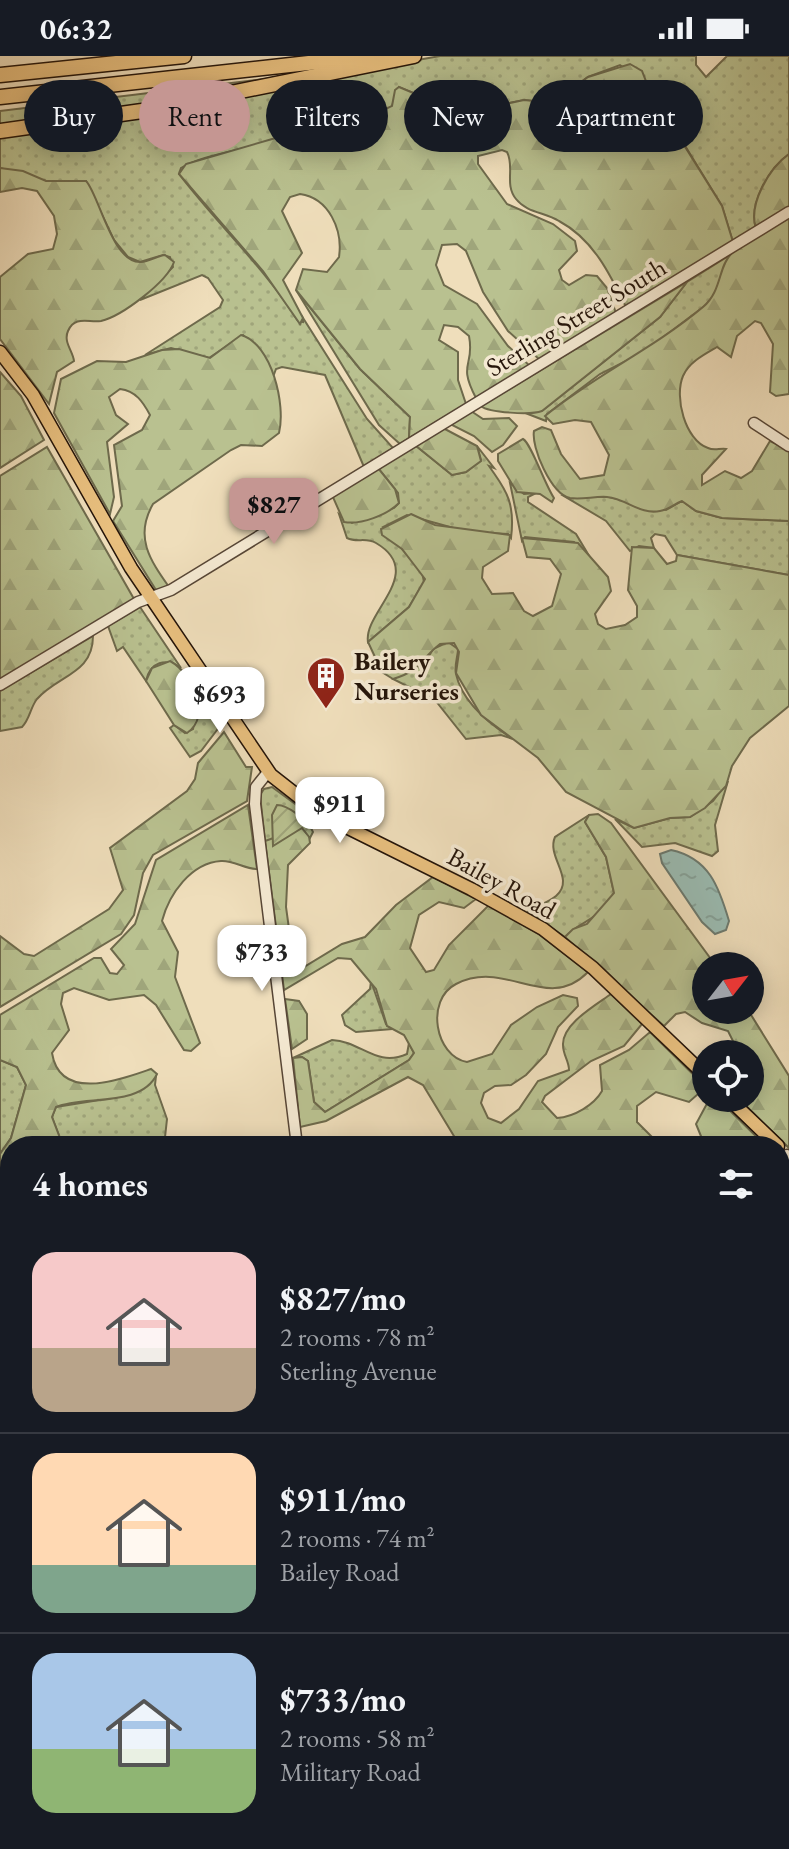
<!DOCTYPE html>
<html lang="en">
<head>
<meta charset="utf-8">
<style>
	:root { --surface:#171b24; --page:#20242c; --text:#f1f3f6; --muted:#9ea1a6; --line:#363941; --accent:#c59692 }
	body { margin:0; font-family:"EB Garamond",serif; background:var(--page); color:var(--text); height:100vh; display:flex; flex-direction:column; font-size:30px; white-space:nowrap }
	* { box-sizing:border-box; margin:0 }
	p { font-size:26px; color:var(--muted) }
	.icon { flex:none; width:44px; height:44px; fill:none; stroke:currentColor; stroke-width:2; stroke-linecap:round; stroke-linejoin:round }
	.map { position:relative; flex:1; overflow:hidden }
	.details { position:absolute; left:0px; top:1080px; width:790px; height:714px; display:flex; flex-direction:column; background:var(--surface); border-radius:32px 32px 0 0; box-shadow:0 4px 20px #0003 }
	.details>* { flex:none }
	.guide { position:absolute; left:24px; top:24px; width:742px; height:72px; display:flex; gap:16px }
	.needle { width:52px; rotate:59deg }
	.buttons { position:absolute; left:692px; top:896px; display:grid; gap:16px }
	.buttons a { display:grid; place-items:center; width:72px; height:72px; border-radius:50%; background:var(--surface); box-shadow:0 4px 20px #0003; font-size:40px }
	.price { position:absolute; translate:-50% -68px; padding:0 18px; border-radius:16px; background:#fff; color:#222; font-size:26px; line-height:52px; filter:drop-shadow(0 2px 4px #0008) }
	.price::after { content:''; position:absolute; left:50%; top:48px; width:24px; height:18px; margin-left:-12px; background:inherit; clip-path:polygon(0 0,100% 0,50% 100%) }
	.price.on { background:var(--accent); color:#111 }
	ul { padding:0; list-style:none }
	li { display:flex; align-items:center; gap:24px; height:200px; padding:0 32px }
	li+li { border-top:2px solid var(--line) }
	li span { display:grid; place-items:center; flex:none; width:224px; height:160px; border-radius:24px; color:#555 }
	li>.icon { margin-inline-start:auto }
	span .icon { width:96px; height:96px; fill:#fffc; stroke-width:1 }
	li b { font-size:34px }
	h2 { display:flex; justify-content:space-between; align-items:center; height:96px; padding:0 32px; font-size:34px }
	.pill { padding:0 28px; border-radius:36px; background:var(--surface); box-shadow:0 4px 20px #0003; font-size:28px; line-height:72px }
	.pill.on { background:var(--accent); color:#111 }
	.status { display:flex; justify-content:space-between; align-items:center; height:56px; padding:0 40px; background:var(--surface); direction:ltr }
	.status svg { height:22px; fill:currentColor }
	.map>svg:first-child { display:block }
	.grass { fill:url(#grass-dots); stroke:#6e6a4c; stroke-width:2 }
	.forest { fill:url(#forest-firs); stroke:#6e6a4c; stroke-width:2 }
	.garden { fill:url(#garden-furrows); stroke:#6e6a4c; stroke-width:2 }
	.water { fill:url(#water-ripples); stroke:#6b796f; stroke-width:2 }
	.lines { fill:none; stroke-linecap:round; stroke-linejoin:round }
	.minor-casing { stroke:#574636; stroke-width:13 }
	.major-casing { stroke:#241409; stroke-width:15 }
	.highway-casing { stroke:#241409; stroke-width:17 }
	.minor { stroke:#f5ead3; stroke-width:10 }
	.major { stroke:#e8bf7e; stroke-width:12 }
	.highway { stroke:#e8bf7e; stroke-width:14 }
	.labels { text-anchor:middle; stroke-width:7; stroke-linejoin:round; paint-order:stroke }
	.street-label { font-size:26px; fill:#241409; stroke:#f5ead3 }
	.poi-label { font-size:26px; font-weight:bold; fill:#241409; stroke:#f5ead3; text-anchor:start }
</style>
</head>
<body>
<div class="status"><b>06:32</b><svg viewBox="0 0 49 12"><path d="M0 12V9h3v3zM5 12V6h3v6zM10 12V3h3v9zM15 12V0h3v12zM26 1h20v11H26zM47 4h2v5h-2z"/></svg></div>
<div class="map">
<svg width="789" height="1793" viewBox="0 0 789 1793">
	<defs>
		<pattern id="grass-dots" width="8" height="8" patternUnits="userSpaceOnUse" patternTransform="scale(2)"><rect width="8" height="8" fill="#b9c190"/><path d="M2 2h.1M6 6h.1" fill="none" stroke="#9fa57b" stroke-width="1.8" stroke-linecap="round"/></pattern>
		<pattern id="forest-firs" width="22" height="20" patternUnits="userSpaceOnUse" patternTransform="scale(2)"><rect width="22" height="20" fill="#b9c190"/><path d="M5 1l3.5 6h-7zM16 11l3.5 6h-7z" fill="#9fa57b"/></pattern>
		<pattern id="garden-furrows" width="10" height="10" patternUnits="userSpaceOnUse" patternTransform="scale(2)"><rect width="10" height="10" fill="#b9c190"/><path d="M-1 1l2-2M0 10L10 0M9 11l2-2" fill="none" stroke="#9fa57b"/></pattern>
		<pattern id="water-ripples" width="26" height="14" patternUnits="userSpaceOnUse" patternTransform="scale(2)"><rect width="26" height="14" fill="#9abcb3"/><path d="M2 4q2-2 4 0t4 0M15 11q2-2 4 0t4 0" fill="none" stroke="#85a199"/></pattern>
	</defs>
	<rect width="100%" height="100%" fill="#efdebb"/>
	<filter id="stains"><feTurbulence type="fractalNoise" baseFrequency=".0025" numOctaves="4"/><feColorMatrix values="0 0 0 0 .2 0 0 0 0 .09 0 0 0 0 .02 0 0 0 .5 -.17"/></filter>
	<radialGradient id="worn" r=".72"><stop offset=".6" stop-color="#630" stop-opacity="0"/><stop offset="1" stop-color="#630" stop-opacity=".3"/></radialGradient>
	<g class="grass">
		<path d="M 440,0 L 696,0 L 696,9 L 706,21 L 727,0 L 789,0 L 789,98 C 769,112 748,148 756,172 L 733,186 L 722,150 L 647,28 L 620,9 L 588,21 L 553,47 L 524,44 L 486,52 L 449,52 L 399,31 L 392,50 C 371,63 350,44 333,49 C 312,54 296,74 275,83 C 248,94 203,98 181,112 L 179,118 C 217,168 264,211 298,265 L 303,266 L 303,262 L 367,363 L 393,392 L 364,411 L 325,319 L 282,311 L 276,313 L 273,321 L 260,295 L 243,279 L 209,302 L 171,292 L 145,299 L 220,251 L 223,244 L 208,222 L 202,219 L 140,244 L 173,211 L 170,201 L 163,199 L 140,206 L 128,201 L 114,184 L 86,125 L 46,125 L 0,112 L 0,78 Z"/>
		<path d="M 289,20 L 198,42 L 0,70 L 0,55 Z"/>
		<path d="M 730,199 L 717,236 L 706,249 L 642,297 L 600,318 L 547,358 L 546,365 L 528,358 L 544,353 L 660,261 L 687,226 Z"/>
		<path d="M 296,234 L 360,313 L 410,361 L 409,382 L 400,388 L 379,369 Z"/>
		<path d="M 415,389 L 452,419 L 466,416 L 481,404 L 477,390 L 494,412 L 489,410 C 503,431 516,443 511,482 L 508,478 L 468,476 L 407,459 L 383,471 L 422,516 L 424,526 L 409,551 L 368,586 C 363,556 427,517 376,487 C 366,481 357,487 347,482 L 339,458 L 352,467 L 394,452 L 399,447 L 398,437 L 378,412 Z"/>
		<path d="M 510,427 L 524,438 L 536,437 L 528,441 L 528,446 L 576,478 L 594,508 L 574,486 L 525,481 L 522,485 Z"/>
		<path d="M 564,440 L 609,441 L 666,454 L 682,445 L 696,455 L 722,462 L 789,465 L 789,519 L 677,499 L 665,480 L 655,478 L 651,482 L 654,492 L 639,490 L 630,495 L 606,465 Z"/>
		<path d="M 140,551 L 181,612 C 166,601 150,606 146,625 L 123,591 L 117,595 L 108,570 Z"/>
		<path d="M 93,580 C 93,618 58,619 37,643 C 30,652 30,663 22,671 L 0,675 L 0,635 Z"/>
		<path d="M 448,586 L 458,593 C 458,600 454,610 456,618 C 462,646 491,669 513,683 L 501,679 L 466,683 L 435,644 L 393,623 L 425,607 L 433,593 Z"/>
		<path d="M 196,634 L 220,670 L 201,695 L 190,701 L 170,672 L 174,669 L 185,677 L 193,673 L 199,643 Z"/>
		<path d="M 728,725 L 715,769 L 718,795 L 712,800 L 675,787 L 642,791 L 615,763 L 634,772 L 670,762 L 690,761 L 713,745 Z"/>
		<path d="M 272,731 L 317,764 L 266,794 L 260,739 L 264,733 Z"/>
		<path d="M 589,759 L 585,766 L 606,801 L 614,837 C 601,865 580,864 565,881 L 528,856 C 537,849 548,847 556,840 C 576,823 546,801 555,781 Z"/>
		<path d="M 371,925 L 386,968 L 393,973 L 356,976 L 345,969 L 342,959 L 370,933 Z"/>
		<path d="M 332,984 C 361,985 376,1012 407,998 L 409,987 L 414,997 L 409,1004 L 325,1056 L 314,1046 L 308,1005 L 302,1001 L 293,1002 Z"/>
		<path d="M 0,1004 L 17,1011 L 26,1029 L 11,1082 L 0,1098 Z"/>
		<path d="M 156,1020 L 155,1029 L 167,1063 L 164,1090 L 63,1090 L 52,1061 L 56,1051 L 124,1040 Z"/>
		<path d="M 0,1151 C 11,1167 15,1186 6,1204 L 10,1215 L 10,1573 L 0,1579 Z"/>
		<path d="M 182,1784 L 312,1784 L 331,1793 L 185,1793 Z"/>
	</g>
	<g class="forest">
		<path d="M 630,8 L 642,15 L 649,33 L 722,150 L 733,186 L 626,251 C 610,218 593,183 559,165 C 545,156 527,157 516,143 C 504,128 515,111 507,96 L 502,94 L 478,100 L 478,108 L 507,148 L 553,168 L 575,185 L 577,195 L 559,214 L 562,224 L 569,229 L 586,219 L 597,220 L 607,232 L 616,257 L 540,304 L 508,275 L 483,236 L 466,195 L 457,188 L 442,189 L 436,209 L 444,229 L 477,248 L 508,290 L 530,310 L 476,342 C 457,306 475,311 469,280 L 458,271 L 444,269 L 439,284 L 458,296 L 458,324 L 466,348 L 409,382 L 410,361 L 360,313 L 296,234 L 303,213 L 327,216 L 339,201 C 343,174 329,142 300,138 L 290,141 L 282,155 L 302,197 L 283,224 L 303,262 L 300,268 L 263,215 L 179,118 L 186,108 L 279,81 L 333,47 C 353,49 373,61 392,50 L 395,34 L 399,31 L 449,52 L 486,52 L 524,44 L 553,47 L 588,21 Z"/>
		<path d="M 789,98 L 789,151 L 756,172 C 748,149 769,112 789,98 Z"/>
		<path d="M 0,112 L 23,115 L 46,125 L 86,125 C 99,138 112,208 141,206 C 149,206 157,200 165,199 L 174,206 C 167,226 122,260 101,265 C 89,267 75,259 68,275 C 63,286 73,295 74,305 L 57,316 L 49,348 L 0,283 L 0,221 L 28,198 L 53,193 L 57,178 L 54,160 L 37,135 L 22,132 L 0,136 Z"/>
		<path d="M 789,162 L 789,338 L 776,340 L 770,336 L 773,288 L 761,267 L 755,265 L 737,280 L 731,301 L 717,291 C 705,298 689,306 683,320 C 674,341 685,384 708,392 C 714,395 720,392 726,393 L 702,419 L 702,429 L 725,415 L 741,422 L 752,415 L 770,385 L 789,394 L 789,465 L 722,462 L 696,455 L 682,445 C 674,448 668,454 660,455 C 640,459 627,443 607,441 C 595,440 582,444 570,442 C 551,438 531,391 534,375 L 542,371 L 551,374 L 561,398 L 580,423 L 604,419 L 609,399 L 591,366 L 575,364 L 553,368 L 545,360 C 595,319 653,293 703,251 C 722,235 718,211 731,198 C 746,183 771,173 789,162 Z"/>
		<path d="M 687,226 L 660,261 L 542,355 C 531,359 489,357 481,350 Z"/>
		<path d="M 241,279 C 272,288 286,349 279,377 L 262,390 L 241,389 L 231,394 L 153,448 C 134,481 150,504 169,531 L 156,534 L 113,465 L 122,450 L 114,389 L 142,374 L 150,359 C 143,346 136,335 120,333 L 109,341 L 116,359 L 128,368 L 107,386 L 114,441 L 110,458 L 54,357 L 61,323 L 97,305 L 126,306 L 162,294 L 179,293 L 210,302 Z"/>
		<path d="M 0,316 L 21,340 L 44,384 L 0,412 Z"/>
		<path d="M 471,355 L 483,363 L 509,362 L 517,370 L 503,389 L 492,396 L 474,380 L 450,368 Z"/>
		<path d="M 443,372 L 477,390 L 481,405 L 466,416 L 452,419 L 415,389 Z"/>
		<path d="M 523,383 C 531,387 545,429 554,442 L 552,446 L 540,438 L 517,436 L 498,405 L 498,398 Z"/>
		<path d="M 47,391 L 134,543 L 0,624 L 0,420 Z"/>
		<path d="M 378,412 L 395,433 L 399,447 C 387,459 361,469 344,466 L 332,439 Z"/>
		<path d="M 411,458 L 435,469 L 510,479 L 508,495 L 483,511 L 482,522 L 492,538 L 513,537 L 524,555 L 533,560 L 552,550 L 561,518 L 550,503 L 527,501 L 522,482 L 578,487 L 608,521 L 611,535 L 595,558 L 598,568 L 606,573 L 625,569 L 637,561 L 637,550 L 628,534 L 632,491 L 654,492 L 667,508 L 676,505 L 677,499 L 789,519 L 789,650 L 750,682 L 732,710 L 726,730 L 705,752 L 690,761 L 670,762 L 634,772 L 566,736 L 538,702 L 481,659 L 456,617 L 459,596 L 454,587 L 440,588 C 419,604 423,614 393,623 L 382,616 L 368,586 L 409,551 L 425,523 L 402,493 L 382,479 L 381,473 Z"/>
		<path d="M 170,605 C 192,617 213,659 187,677 L 174,669 L 146,625 L 152,612 Z"/>
		<path d="M 224,676 L 246,711 L 252,711 L 247,745 L 153,799 L 143,817 L 134,859 L 121,878 L 0,951 L 0,880 L 24,898 L 34,900 L 109,853 L 123,834 L 110,792 L 187,735 L 195,723 L 198,707 Z"/>
		<path d="M 248,749 L 257,813 C 245,813 233,804 221,805 C 191,807 169,838 162,865 L 178,896 L 175,921 L 200,987 L 191,995 L 184,994 L 156,949 L 144,939 L 109,944 L 74,932 L 63,937 L 61,948 L 69,974 L 52,997 C 60,1047 122,1023 151,1013 L 157,1018 C 141,1052 84,1039 56,1051 L 52,1061 L 63,1090 L 10,1090 L 10,1166 L 0,1151 L 0,1098 L 11,1082 L 26,1029 L 17,1011 L 0,1004 L 0,959 L 94,902 L 101,902 L 110,917 L 117,918 L 124,909 L 111,893 L 135,868 L 156,804 Z"/>
		<path d="M 598,758 L 611,767 L 716,910 L 706,910 L 706,954 L 748,954 L 789,1020 L 789,1092 L 738,1042 L 750,1042 L 750,998 L 721,998 L 734,987 L 728,975 L 702,967 L 685,956 L 676,958 L 664,970 L 565,881 L 573,873 L 587,868 L 614,837 L 606,801 L 585,766 L 589,759 Z"/>
		<path d="M 302,772 L 309,780 L 310,787 L 288,809 L 286,851 L 293,902 L 281,910 L 265,785 Z"/>
		<path d="M 433,821 L 476,843 L 464,852 L 439,846 L 419,859 L 410,892 L 426,916 L 434,914 L 449,889 L 489,849 L 540,879 L 588,916 C 547,958 506,902 456,928 C 425,944 435,1000 467,1006 L 492,998 L 511,969 L 537,951 L 563,939 L 577,942 L 578,950 L 558,971 L 546,998 L 526,1019 L 511,1029 L 495,1030 L 484,1037 L 481,1047 L 488,1062 L 501,1067 L 519,1053 L 538,1025 L 569,1014 C 569,1005 563,999 563,989 C 562,968 596,949 611,938 L 642,968 L 624,990 L 591,1005 L 545,1040 L 542,1046 L 557,1062 C 574,1061 594,1049 602,1035 L 600,1009 L 629,994 L 650,976 L 706,1031 L 689,1046 L 656,1036 L 637,1050 L 637,1066 L 661,1090 L 460,1090 L 423,1029 L 408,1021 L 326,1065 L 300,1071 L 293,1002 L 302,1001 L 308,1005 L 314,1046 L 325,1056 L 409,1004 L 414,997 L 404,979 L 387,970 L 376,933 L 351,903 L 338,902 L 284,934 L 282,918 L 299,914 L 342,888 L 365,881 L 396,849 Z"/>
		<path d="M 285,943 L 299,945 L 307,958 L 307,983 L 292,993 Z"/>
		<path d="M 710,1042 L 717,1042 L 766,1090 L 705,1090 L 696,1068 Z"/>
		<path d="M 47,1784 L 182,1784 L 185,1793 L 41,1793 Z"/>
	</g>
	<path class="garden" d="M 277,749 C 288,749 309,765 313,776 L 310,782 L 302,772 L 273,790 L 272,759 Z"/>
	<path class="water" d="M 671,794 C 709,802 719,831 729,865 L 726,874 L 715,878 L 702,866 L 662,807 L 660,798 Z"/>
	<g class="lines">
		<defs>
			<g id="minor">
				<path d="M 754,367 L 789,390"/>
				<path d="M 0,629 L 138,546 L 171,534 L 789,156"/>
				<path d="M 268,716 L 256,731 L 255,748 L 297,1090"/>
				<path d="M 780,1105 L 787,1099"/>
				<path d="M 0,1584 L 10,1578"/>
				<path d="M 780,1734 L 789,1744"/>
				<path d="M 650,1784 L 653,1793"/>
				<path d="M 34,1793 L 41,1784"/>
				<path d="M 394,1793 L 396,1784"/>
				<path d="M 489,1793 L 504,1784"/>
			</g>
			<g id="major">
				<path d="M 0,296 L 33,339 L 131,512 L 271,719 L 322,759 L 471,833 L 543,873 L 593,912 L 706,1020"/>
				<path d="M 728,1042 L 778,1090"/>
			</g>
			<g id="highway">
				<path d="M 0,19 L 184,0"/>
				<path d="M 0,41 L 372,0"/>
				<path d="M 0,75 L 142,55 L 414,0"/>
			</g>
		</defs>
		<use href="#minor" class="minor-casing"/>
		<use href="#major" class="major-casing"/>
		<use href="#highway" class="highway-casing"/>
		<use href="#minor" class="minor"/>
		<use href="#major" class="major"/>
		<use href="#highway" class="highway"/>
	</g>
	<defs>
		<symbol id="building-pin" viewBox="-11 -11 22 30"><path d="M0 17L-7.5 6A9.5 9.5 0 1 1 7.5 6Z" fill="#8f2418" stroke="#f5ead3"/><path d="M-4-6H4V6H1V3H-1V6H-4ZM-2.5-4.3h1.7v1.8h-1.7ZM.8-4.3h1.7v1.8H.8ZM-2.5-1h1.7V.8h-1.7ZM.8-1h1.7V.8H.8Z" fill="#fff"/></symbol>
	</defs>
	<g fill-rule="evenodd">
		<use href="#building-pin" x="304" y="598" width="44" height="60"/>
	</g>
	<g class="labels">
		<g class="street-label">
			<text transform="translate(576 261) rotate(-31)" y="9">Sterling Street South</text>
			<text transform="translate(502 827) rotate(29)" y="9">Bailey Road</text>
		</g>
		<g class="poi-label">
			<text x="354" y="614">Bailery<tspan x="354" dy="30">Nurseries</tspan></text>
		</g>
	</g>
	<rect width="100%" height="100%" filter="url(#stains)"/>
	<rect width="100%" height="100%" fill="url(#worn)"/>
</svg>
<div class="buttons">
<a><svg class="needle" viewBox="-14 -14 28 28"><path d="M0-13l5 13h-10z" fill="#e53935"/><path d="M0 13l5-13h-10z" fill="#9ea1a6"/></svg></a>
<a><svg class="icon" aria-label="locate" viewBox="0 0 24 24"><circle cx="12" cy="12" r="6"/><path d="M12 2v4M12 18v4M2 12h4M18 12h4"/></svg></a>
</div>
<b class="price on" style="left:274px;top:490px">$827</b>
<b class="price" style="left:220px;top:679px">$693</b>
<b class="price" style="left:340px;top:789px">$911</b>
<b class="price" style="left:262px;top:937px">$733</b>
<div class="guide">
<a class="pill">Buy</a>
<a class="pill on">Rent</a>
<a class="pill">Filters</a>
<a class="pill">New</a>
<a class="pill">Apartment</a>
</div>
<section class="details">
<h2>4 homes<svg class="icon" aria-label="filters" viewBox="0 0 24 24"><path d="M4 7h16M4 17h16"/><circle cx="9" cy="7" r="2"/><circle cx="15" cy="17" r="2"/></svg></h2>
<ul>
<li><span style="background:linear-gradient(#f6c9c9 60%,#b9a48a 0)"><svg class="icon" aria-label="home" viewBox="0 0 24 24"><path d="M3 11l9-7 9 7M6 9v11h12V9"/></svg></span><div><b>$827/mo</b><p>2 rooms · 78 m²</p><p>Sterling Avenue</p></div></li>
<li><span style="background:linear-gradient(#ffd9b3 70%,#7fa58c 0)"><svg class="icon" aria-label="home" viewBox="0 0 24 24"><path d="M3 11l9-7 9 7M6 9v11h12V9"/></svg></span><div><b>$911/mo</b><p>2 rooms · 74 m²</p><p>Bailey Road</p></div></li>
<li><span style="background:linear-gradient(#a9c7e8 60%,#8fb573 0)"><svg class="icon" aria-label="home" viewBox="0 0 24 24"><path d="M3 11l9-7 9 7M6 9v11h12V9"/></svg></span><div><b>$733/mo</b><p>2 rooms · 58 m²</p><p>Military Road</p></div></li>
</ul>
</section>
</div>
</body>
</html>
